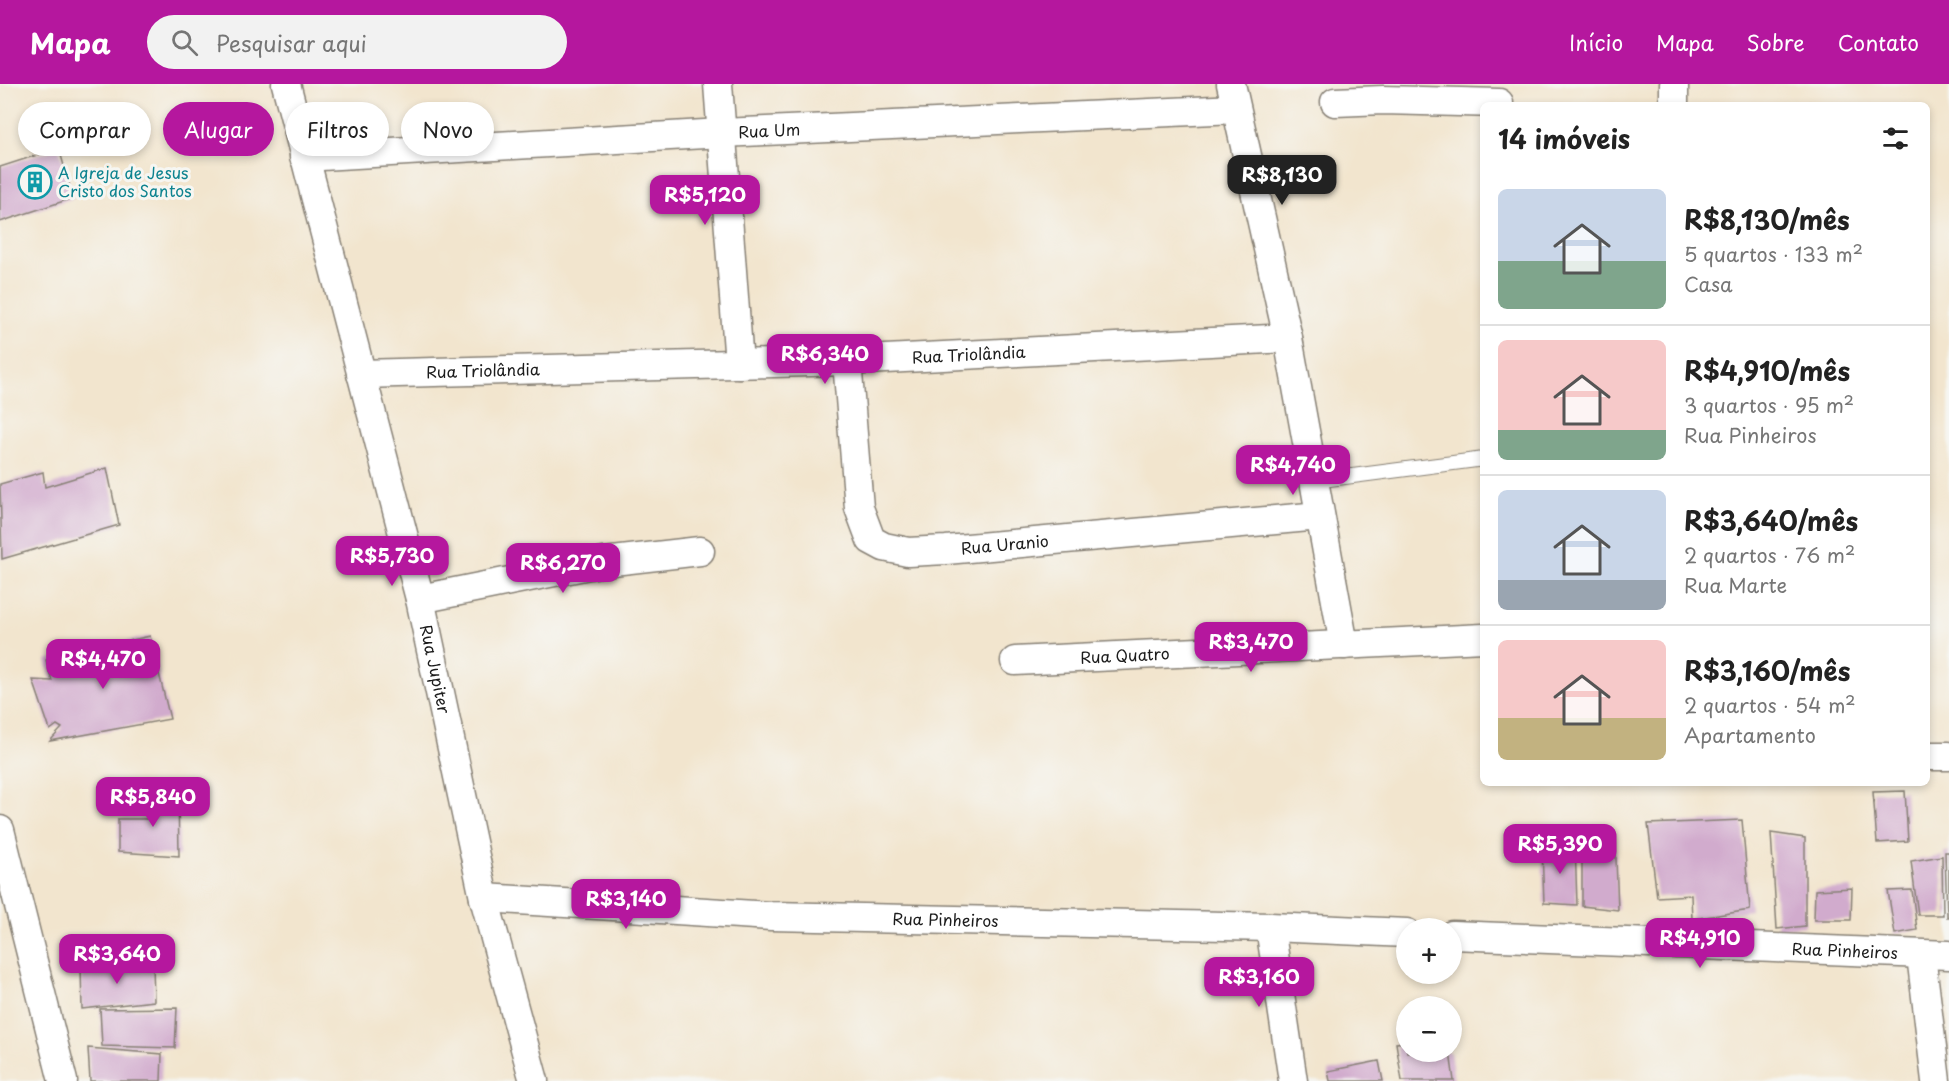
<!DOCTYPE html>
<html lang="pt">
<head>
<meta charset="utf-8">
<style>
	:root { --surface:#fff; --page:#f2f2f2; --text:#222; --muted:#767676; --line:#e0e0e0; --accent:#b5179e }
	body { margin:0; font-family:"Playpen Sans",sans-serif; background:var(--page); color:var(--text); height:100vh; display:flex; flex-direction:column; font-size:22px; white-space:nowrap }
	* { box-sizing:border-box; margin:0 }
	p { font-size:20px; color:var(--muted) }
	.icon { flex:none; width:33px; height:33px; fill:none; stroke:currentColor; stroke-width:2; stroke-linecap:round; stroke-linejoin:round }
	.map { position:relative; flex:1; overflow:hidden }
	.drawer { position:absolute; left:1480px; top:18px; width:450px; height:684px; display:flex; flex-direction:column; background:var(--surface); border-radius:9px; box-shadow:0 3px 9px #0003 }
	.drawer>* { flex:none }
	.guide { position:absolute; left:18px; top:18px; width:570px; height:54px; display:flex; gap:12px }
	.buttons { position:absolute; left:1396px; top:834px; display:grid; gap:12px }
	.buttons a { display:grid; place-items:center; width:66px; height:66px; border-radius:50%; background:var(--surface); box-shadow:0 3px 9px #0003; font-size:30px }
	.price { position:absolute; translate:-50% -51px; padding:0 14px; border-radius:12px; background:var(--accent); color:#fff; font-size:20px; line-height:39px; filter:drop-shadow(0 2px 3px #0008) }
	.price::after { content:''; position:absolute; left:50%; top:36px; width:18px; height:14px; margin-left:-9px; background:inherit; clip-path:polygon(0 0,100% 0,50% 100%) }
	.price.on { background:#222; color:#fff }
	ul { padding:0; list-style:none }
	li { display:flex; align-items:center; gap:18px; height:150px; padding:0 18px }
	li+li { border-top:2px solid var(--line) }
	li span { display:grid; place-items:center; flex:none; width:168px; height:120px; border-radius:9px; color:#555 }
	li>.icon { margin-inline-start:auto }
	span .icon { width:72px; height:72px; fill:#fffc; stroke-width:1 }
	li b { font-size:26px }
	h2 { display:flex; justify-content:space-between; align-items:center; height:72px; padding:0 18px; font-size:26px }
	.chip { padding:0 21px; border-radius:27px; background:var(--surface); box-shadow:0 3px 9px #0003; font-size:21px; line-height:54px }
	.chip.on { background:var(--accent); color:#fff }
	header { display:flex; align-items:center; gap:36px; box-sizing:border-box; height:84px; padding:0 30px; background:var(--accent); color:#fff }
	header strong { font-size:28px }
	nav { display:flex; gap:33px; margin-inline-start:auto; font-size:21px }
	.search { width:420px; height:54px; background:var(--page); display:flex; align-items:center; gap:15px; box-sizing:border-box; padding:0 21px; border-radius:33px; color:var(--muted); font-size:22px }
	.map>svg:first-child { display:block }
	.building { fill:#d1abcd }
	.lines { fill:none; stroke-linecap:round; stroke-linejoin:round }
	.lane-casing { stroke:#878075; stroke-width:16 }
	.street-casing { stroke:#878075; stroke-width:31 }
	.lane { stroke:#fff; stroke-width:14 }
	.street { stroke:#fff; stroke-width:28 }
	.labels { text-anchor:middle; stroke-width:6; stroke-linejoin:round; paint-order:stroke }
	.street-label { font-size:16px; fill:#1c1c1c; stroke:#f6f6f2 }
	.culture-label { font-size:16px; fill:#0d838f; stroke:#f6f6f2; text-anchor:start }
</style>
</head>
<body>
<header>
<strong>Mapa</strong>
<div class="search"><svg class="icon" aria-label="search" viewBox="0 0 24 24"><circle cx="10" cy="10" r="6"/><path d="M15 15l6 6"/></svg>Pesquisar aqui</div>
<nav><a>Início</a><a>Mapa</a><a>Sobre</a><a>Contato</a></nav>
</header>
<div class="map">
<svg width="1949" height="997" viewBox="0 0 1949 997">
	<rect width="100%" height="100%" fill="#f6f6f2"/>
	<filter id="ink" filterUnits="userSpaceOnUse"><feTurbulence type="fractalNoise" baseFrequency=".0167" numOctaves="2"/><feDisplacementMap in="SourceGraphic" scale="12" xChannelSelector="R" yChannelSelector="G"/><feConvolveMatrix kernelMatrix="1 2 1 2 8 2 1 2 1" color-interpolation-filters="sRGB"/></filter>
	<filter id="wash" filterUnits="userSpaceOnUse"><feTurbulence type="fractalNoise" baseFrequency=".008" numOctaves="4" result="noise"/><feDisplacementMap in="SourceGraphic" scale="24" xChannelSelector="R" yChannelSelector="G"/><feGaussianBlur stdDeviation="1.35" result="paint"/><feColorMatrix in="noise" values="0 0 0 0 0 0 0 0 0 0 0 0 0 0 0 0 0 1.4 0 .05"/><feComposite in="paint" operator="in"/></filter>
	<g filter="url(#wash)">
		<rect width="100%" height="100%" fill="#f2e5ce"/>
		<g id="blocks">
			<g class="building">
				<path d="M 59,64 L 73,114 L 0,138 L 0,83 Z"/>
				<path d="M 107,384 L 119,441 L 2,475 L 0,400 L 43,388 L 45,403 Z"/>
				<path d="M 150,552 L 170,635 L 50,657 L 62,644 L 57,641 L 50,646 L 33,596 L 52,597 L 46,576 Z"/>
				<path d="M 151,705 L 178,708 L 179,772 L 118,768 L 118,735 L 150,735 Z"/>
				<path d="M 1905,707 L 1908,757 L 1877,759 L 1873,708 Z"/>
				<path d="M 1742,736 L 1750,826 L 1692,835 L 1691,811 L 1657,813 L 1648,740 Z"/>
				<path d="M 1615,749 L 1618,826 L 1582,822 L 1582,757 Z"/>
				<path d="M 1771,749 L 1805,754 L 1805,842 L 1777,845 Z"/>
				<path d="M 1575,760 L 1577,821 L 1544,819 L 1542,766 Z"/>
				<path d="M 1945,768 L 1949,768 L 1949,833 L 1947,833 Z"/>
				<path d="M 1942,772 L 1943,831 L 1918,831 L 1911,777 Z"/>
				<path d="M 1852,804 L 1851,836 L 1814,836 L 1815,806 Z"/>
				<path d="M 1912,806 L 1917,846 L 1895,850 L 1888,807 Z"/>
				<path d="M 153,880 L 154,917 L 82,925 L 81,883 Z"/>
				<path d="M 177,924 L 175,964 L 102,962 L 100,925 Z"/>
				<path d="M 1407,958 L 1407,968 L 1450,968 L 1454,997 L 1402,997 L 1396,959 Z"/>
				<path d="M 88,964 L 162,970 L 161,997 L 90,997 Z"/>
				<path d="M 1379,977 L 1383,997 L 1330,997 L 1328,987 Z"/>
			</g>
		</g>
	</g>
	<g filter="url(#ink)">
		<use href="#blocks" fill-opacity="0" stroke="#878075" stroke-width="1.5"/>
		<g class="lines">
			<defs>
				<path id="lane" d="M 1314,397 L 1484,375"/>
				<g id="street">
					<path id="s1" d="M 286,0 L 420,515 L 484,814 L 534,997"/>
					<path d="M 718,0 L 739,280"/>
					<path d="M 1231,0 L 1288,254 L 1344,561"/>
					<path d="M 1335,18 L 1383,16 L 1499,19"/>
					<path d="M 1674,21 L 1674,0"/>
					<path id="s2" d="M 304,73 L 722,49 L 1236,25"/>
					<path id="s3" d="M 847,277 L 859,424 L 871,456 L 884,463 L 908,468 L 946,466 L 1320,432"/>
					<path id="s4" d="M 361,290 L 847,277 L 1288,254"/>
					<path d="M 420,515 L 604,478 L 700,467"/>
					<path id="s5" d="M 1015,577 L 1484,554"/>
					<path d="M 1928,672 L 1949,672"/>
					<path d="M 0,746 L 63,997"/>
					<path id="s6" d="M 484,814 L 771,832 L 1270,843 L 1407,849"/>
					<path d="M 1270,843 L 1293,997"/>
					<path id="s7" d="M 1452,851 L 1949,871"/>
					<path d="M 1921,871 L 1936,997"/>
				</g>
			</defs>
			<use href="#lane" class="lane-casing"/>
			<use href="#street" class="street-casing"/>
			<use href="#lane" class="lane"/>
			<use href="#street" class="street"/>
		</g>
	</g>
	<defs>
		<symbol id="building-ring" viewBox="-11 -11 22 22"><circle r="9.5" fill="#f6f6f2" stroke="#0f9aa8" stroke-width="1.5"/><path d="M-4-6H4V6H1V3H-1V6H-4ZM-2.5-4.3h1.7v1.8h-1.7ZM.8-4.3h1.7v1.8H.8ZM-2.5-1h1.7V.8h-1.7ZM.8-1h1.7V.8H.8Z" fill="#0f9aa8"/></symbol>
	</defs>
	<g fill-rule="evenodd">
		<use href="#building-ring" x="16" y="79" width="38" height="38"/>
	</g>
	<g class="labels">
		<g class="street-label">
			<text dy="6" stroke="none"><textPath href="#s2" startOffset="466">Rua Um</textPath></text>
			<text dy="6" stroke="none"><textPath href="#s4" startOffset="608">Rua Triolândia</textPath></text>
			<text dy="6" stroke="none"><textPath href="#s4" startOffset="122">Rua Triolândia</textPath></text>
			<text dy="6" stroke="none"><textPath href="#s3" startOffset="318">Rua Uranio</textPath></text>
			<text dy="6" stroke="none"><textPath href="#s5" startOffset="110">Rua Quatro</textPath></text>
			<text dy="6" stroke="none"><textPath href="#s1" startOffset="604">Rua Jupiter</textPath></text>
			<text dy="6" stroke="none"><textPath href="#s6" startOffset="462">Rua Pinheiros</textPath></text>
			<text dy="6" stroke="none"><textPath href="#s7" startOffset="393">Rua Pinheiros</textPath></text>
		</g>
		<g class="culture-label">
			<text x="58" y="95">A Igreja de Jesus<tspan x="58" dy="18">Cristo dos Santos</tspan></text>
		</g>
	</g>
</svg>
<div class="buttons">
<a>+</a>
<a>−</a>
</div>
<b class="price on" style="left:1282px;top:122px">R$8,130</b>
<b class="price" style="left:705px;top:142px">R$5,120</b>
<b class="price" style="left:825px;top:301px">R$6,340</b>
<b class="price" style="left:1293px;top:412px">R$4,740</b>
<b class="price" style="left:392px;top:503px">R$5,730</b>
<b class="price" style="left:563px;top:510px">R$6,270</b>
<b class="price" style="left:1251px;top:589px">R$3,470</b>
<b class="price" style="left:103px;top:606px">R$4,470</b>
<b class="price" style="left:153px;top:744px">R$5,840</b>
<b class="price" style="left:1560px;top:791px">R$5,390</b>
<b class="price" style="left:626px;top:846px">R$3,140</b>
<b class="price" style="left:1700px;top:885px">R$4,910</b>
<b class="price" style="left:117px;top:901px">R$3,640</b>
<b class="price" style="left:1259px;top:924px">R$3,160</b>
<div class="guide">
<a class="chip">Comprar</a>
<a class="chip on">Alugar</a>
<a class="chip">Filtros</a>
<a class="chip">Novo</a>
</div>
<section class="drawer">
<h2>14 imóveis<svg class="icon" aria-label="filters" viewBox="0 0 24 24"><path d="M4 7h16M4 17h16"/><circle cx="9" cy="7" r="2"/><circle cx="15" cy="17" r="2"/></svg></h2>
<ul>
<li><span style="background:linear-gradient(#c9d6e8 60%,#7fa58c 0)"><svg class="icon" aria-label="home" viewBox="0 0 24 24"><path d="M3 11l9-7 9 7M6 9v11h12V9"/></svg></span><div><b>R$8,130/mês</b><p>5 quartos · 133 m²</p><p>Casa</p></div></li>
<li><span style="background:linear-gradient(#f6c9c9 75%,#7fa58c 0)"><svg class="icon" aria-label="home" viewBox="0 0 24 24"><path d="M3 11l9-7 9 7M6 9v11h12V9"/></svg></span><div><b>R$4,910/mês</b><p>3 quartos · 95 m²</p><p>Rua Pinheiros</p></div></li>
<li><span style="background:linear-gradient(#c9d6e8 75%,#9aa5b1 0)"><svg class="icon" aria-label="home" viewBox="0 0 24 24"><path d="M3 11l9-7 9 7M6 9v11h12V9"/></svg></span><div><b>R$3,640/mês</b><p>2 quartos · 76 m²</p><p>Rua Marte</p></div></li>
<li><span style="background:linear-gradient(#f6c9c9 65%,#c2b280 0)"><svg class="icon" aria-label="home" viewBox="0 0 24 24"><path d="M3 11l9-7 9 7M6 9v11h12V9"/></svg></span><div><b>R$3,160/mês</b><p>2 quartos · 54 m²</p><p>Apartamento</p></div></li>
</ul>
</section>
</div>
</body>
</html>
